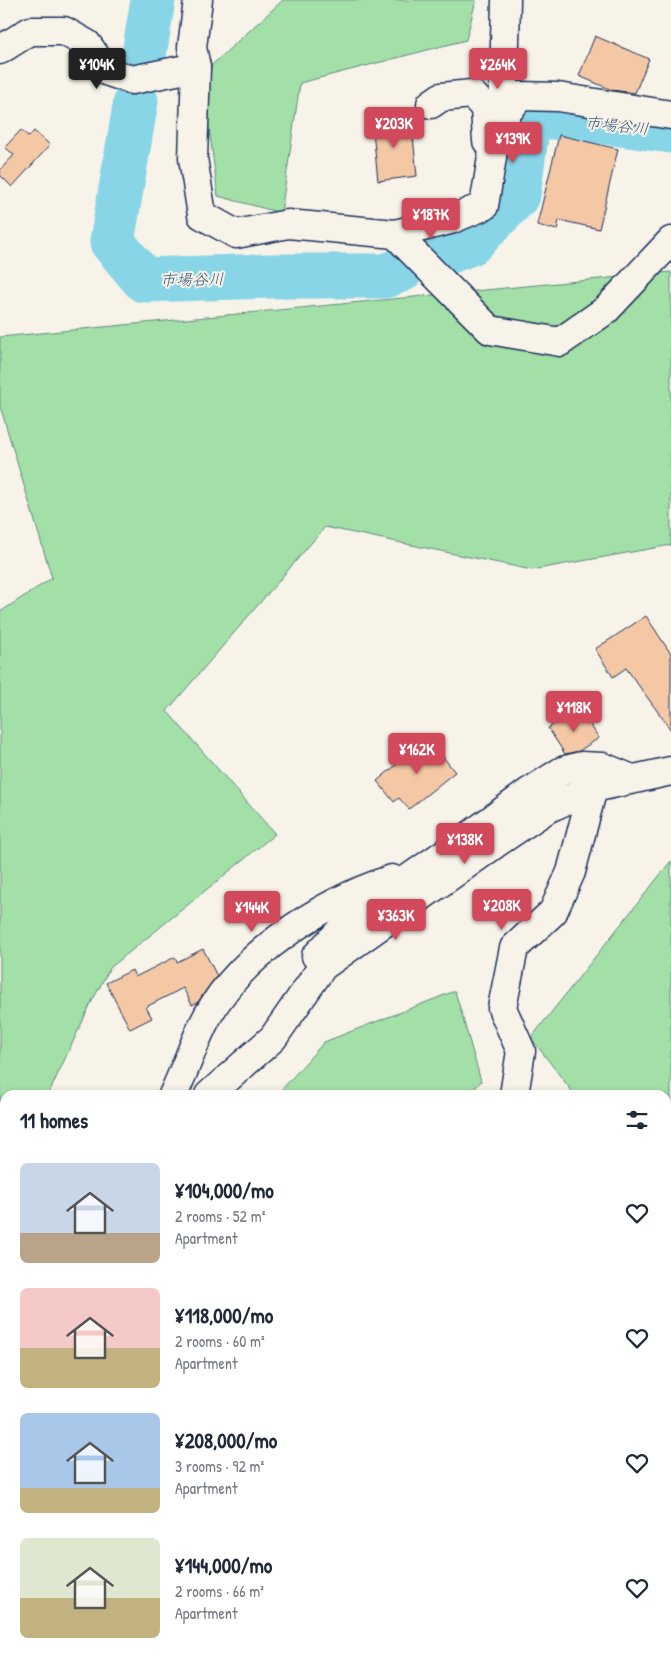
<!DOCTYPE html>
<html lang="en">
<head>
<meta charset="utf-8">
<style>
	:root { --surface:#fff; --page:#f2f2f3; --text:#1f2937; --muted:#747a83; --accent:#d1495b }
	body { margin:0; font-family:"Patrick Hand","Klee One",sans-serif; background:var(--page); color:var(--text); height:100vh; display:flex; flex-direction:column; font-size:19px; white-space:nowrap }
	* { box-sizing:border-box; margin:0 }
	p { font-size:16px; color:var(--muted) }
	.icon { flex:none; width:28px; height:28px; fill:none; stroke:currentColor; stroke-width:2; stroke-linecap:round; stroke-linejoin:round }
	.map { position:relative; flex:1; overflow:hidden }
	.drawer { position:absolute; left:0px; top:1090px; width:671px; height:571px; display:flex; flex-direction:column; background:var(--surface); border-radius:15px 15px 0 0; box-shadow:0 2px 8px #0003 }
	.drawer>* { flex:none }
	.price { position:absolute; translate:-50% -42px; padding:0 11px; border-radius:5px; background:var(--accent); color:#fff; font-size:16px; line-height:32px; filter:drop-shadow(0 1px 2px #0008) }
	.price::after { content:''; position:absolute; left:50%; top:30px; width:15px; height:11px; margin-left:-8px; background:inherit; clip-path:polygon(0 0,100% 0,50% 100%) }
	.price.selected { background:#222; color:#fff }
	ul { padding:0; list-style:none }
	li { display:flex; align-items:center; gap:15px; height:125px; padding:0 20px }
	li span { display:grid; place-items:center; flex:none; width:140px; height:100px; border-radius:8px; color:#555 }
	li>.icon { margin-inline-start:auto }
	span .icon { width:60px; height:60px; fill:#fffc; stroke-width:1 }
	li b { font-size:21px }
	h2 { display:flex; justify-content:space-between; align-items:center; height:60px; padding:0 20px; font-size:21px }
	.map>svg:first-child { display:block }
	.green { fill:#a3e0a7; stroke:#5f8882 }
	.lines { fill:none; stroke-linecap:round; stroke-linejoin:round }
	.river { stroke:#89d5e8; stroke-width:45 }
	.building { fill:#f4c8a4; stroke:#1b2f5e }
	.minor-casing { stroke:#1b2f5e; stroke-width:31 }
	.minor { stroke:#f7f3e8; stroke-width:28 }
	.labels { text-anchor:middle; stroke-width:4; stroke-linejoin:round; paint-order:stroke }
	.water-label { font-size:16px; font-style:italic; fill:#365880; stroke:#f7f3e8 }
</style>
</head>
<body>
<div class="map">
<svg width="671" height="1661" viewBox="0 0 671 1661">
	<rect width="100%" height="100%" fill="#f7f3e8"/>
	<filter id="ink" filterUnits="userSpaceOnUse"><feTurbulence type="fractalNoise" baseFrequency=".02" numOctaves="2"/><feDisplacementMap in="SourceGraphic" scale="10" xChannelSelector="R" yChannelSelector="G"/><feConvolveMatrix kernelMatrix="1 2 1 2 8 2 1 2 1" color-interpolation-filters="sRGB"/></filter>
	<g filter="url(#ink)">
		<g class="green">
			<path d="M 283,0 L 476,0 L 466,40 L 300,83 L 281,213 L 218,196 L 202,74 Z"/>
			<path d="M 671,272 L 671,545 L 532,570 L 325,527 L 167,711 L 275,834 L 110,968 L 91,1003 L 48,1095 L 5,1095 L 5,1188 L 0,1199 L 0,612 L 52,578 L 0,406 L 0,337 Z"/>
			<path d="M 671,861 L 671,1404 L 666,1403 L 666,1095 L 575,1095 L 531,1038 Z"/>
			<path d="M 455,991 L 481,1081 L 469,1095 L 277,1095 L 324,1042 Z"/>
			<path d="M 5,1321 L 5,1388 L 0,1390 L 0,1326 Z"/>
		</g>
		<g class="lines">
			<g class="river">
				<path d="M 144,55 L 153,0"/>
				<path d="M 136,101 L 112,242 L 144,280 L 271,276 L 385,276 L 401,270"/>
				<path d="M 445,253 L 471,243 L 518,195 L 529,115 L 599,121 L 671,131"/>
			</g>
		</g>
		<g class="building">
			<path d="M 595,36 L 649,59 L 635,93 L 612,90 L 579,76 Z"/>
			<path d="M 411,116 L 417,176 L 378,181 L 372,121 Z"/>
			<path d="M 21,130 L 29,137 L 34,131 L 50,145 L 12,187 L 0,175 L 0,170 L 14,155 L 5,147 Z"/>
			<path d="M 559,135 L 618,149 L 599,229 L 559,220 L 557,230 L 537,225 Z"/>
			<path d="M 646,616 L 671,654 L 671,730 L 626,668 L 613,677 L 595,649 Z"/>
			<path d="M 579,708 L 599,738 L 579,751 L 565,754 L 548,728 Z"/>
			<path d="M 428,738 L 455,772 L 409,809 L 399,798 L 394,802 L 377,781 Z"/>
			<path d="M 203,949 L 217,976 L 198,1002 L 192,1005 L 183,988 L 146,1007 L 152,1018 L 130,1029 L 106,983 L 132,970 L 135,977 L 175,957 L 177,962 Z"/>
		</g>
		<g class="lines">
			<defs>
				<g id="minor">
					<path d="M 198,0 L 192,47 L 196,67 L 193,158 L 202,215 L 236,234 L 288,224 L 395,234 L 450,220 L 484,206 L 504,84 L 506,0"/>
					<path d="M 0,50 L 30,31 L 64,31 L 87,44 L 106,71 L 132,80 L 196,67"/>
					<path d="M 431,104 L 441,97 L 472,94 L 485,108 L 487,141"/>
					<path d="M 499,123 L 520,96 L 558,97 L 671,115"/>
					<path d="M 395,234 L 490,330 L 560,342 L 606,310 L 671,241"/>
					<path d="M 316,956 L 344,927 L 402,883 L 464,840 L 529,792 L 562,771 L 581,766 L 603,767 L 632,779"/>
					<path d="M 173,1095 C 184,1072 192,1048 203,1025 C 235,957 322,902 392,879"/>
					<path d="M 209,1095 L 273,1038 L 323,966 L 495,844 L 547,809 L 593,788 L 671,771"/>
					<path d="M 514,1095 L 521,1051 L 502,1008 L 514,948 L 553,912 L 571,872 L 593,788"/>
					<path d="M 0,1303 L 5,1297"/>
					<path d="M 666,1436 L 671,1438"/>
					<path d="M 0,1467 L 5,1471"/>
					<path d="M 666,1565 L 671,1560"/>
					<path d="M 0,1600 L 5,1605"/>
					<path d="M 45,1656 L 48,1661"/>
					<path d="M 124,1656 L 128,1661"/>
					<path d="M 503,1656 L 510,1656"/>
				</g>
			</defs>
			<use href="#minor" class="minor-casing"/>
			<use href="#minor" class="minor"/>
		</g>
	</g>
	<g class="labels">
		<g class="water-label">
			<text transform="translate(617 125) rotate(6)" y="6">市場谷川</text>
			<text transform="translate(192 279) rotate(-1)" y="6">市場谷川</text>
		</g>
	</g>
</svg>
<b class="price selected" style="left:97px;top:90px">¥104K</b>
<b class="price" style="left:498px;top:90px">¥264K</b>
<b class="price" style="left:394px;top:149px">¥203K</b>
<b class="price" style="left:513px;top:164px">¥139K</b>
<b class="price" style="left:431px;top:240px">¥187K</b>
<b class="price" style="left:574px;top:733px">¥118K</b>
<b class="price" style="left:417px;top:775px">¥162K</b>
<b class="price" style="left:465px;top:865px">¥138K</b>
<b class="price" style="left:502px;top:931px">¥208K</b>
<b class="price" style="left:252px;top:933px">¥144K</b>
<b class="price" style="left:396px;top:941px">¥363K</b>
<section class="drawer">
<h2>11 homes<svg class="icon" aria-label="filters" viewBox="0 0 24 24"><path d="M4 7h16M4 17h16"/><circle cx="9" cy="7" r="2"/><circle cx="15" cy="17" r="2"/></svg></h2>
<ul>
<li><span style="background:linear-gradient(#c9d6e8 70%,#b9a48a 0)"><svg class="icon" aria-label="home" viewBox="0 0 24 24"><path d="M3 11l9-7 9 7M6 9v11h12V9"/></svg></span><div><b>¥104,000/mo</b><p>2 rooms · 52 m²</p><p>Apartment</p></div><svg class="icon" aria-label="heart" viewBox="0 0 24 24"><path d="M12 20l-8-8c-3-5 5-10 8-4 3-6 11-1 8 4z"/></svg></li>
<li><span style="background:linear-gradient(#f6c9c9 60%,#c2b280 0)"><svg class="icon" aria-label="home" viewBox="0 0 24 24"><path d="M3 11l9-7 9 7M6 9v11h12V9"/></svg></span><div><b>¥118,000/mo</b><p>2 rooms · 60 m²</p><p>Apartment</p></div><svg class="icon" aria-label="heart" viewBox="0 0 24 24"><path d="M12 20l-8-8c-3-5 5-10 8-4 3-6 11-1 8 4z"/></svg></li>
<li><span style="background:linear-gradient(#a9c7e8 75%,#c2b280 0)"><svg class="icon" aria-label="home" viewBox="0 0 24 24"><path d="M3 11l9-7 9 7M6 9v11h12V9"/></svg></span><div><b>¥208,000/mo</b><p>3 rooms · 92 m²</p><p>Apartment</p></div><svg class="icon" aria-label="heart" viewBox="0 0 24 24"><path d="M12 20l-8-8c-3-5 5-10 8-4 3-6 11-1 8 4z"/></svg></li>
<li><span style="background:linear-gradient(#dfe7d0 60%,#c2b280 0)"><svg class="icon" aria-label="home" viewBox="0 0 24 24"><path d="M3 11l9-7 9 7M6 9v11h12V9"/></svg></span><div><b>¥144,000/mo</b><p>2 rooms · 66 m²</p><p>Apartment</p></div><svg class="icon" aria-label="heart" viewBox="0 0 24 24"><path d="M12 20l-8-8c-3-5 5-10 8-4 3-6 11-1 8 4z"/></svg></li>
</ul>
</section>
</div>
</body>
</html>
